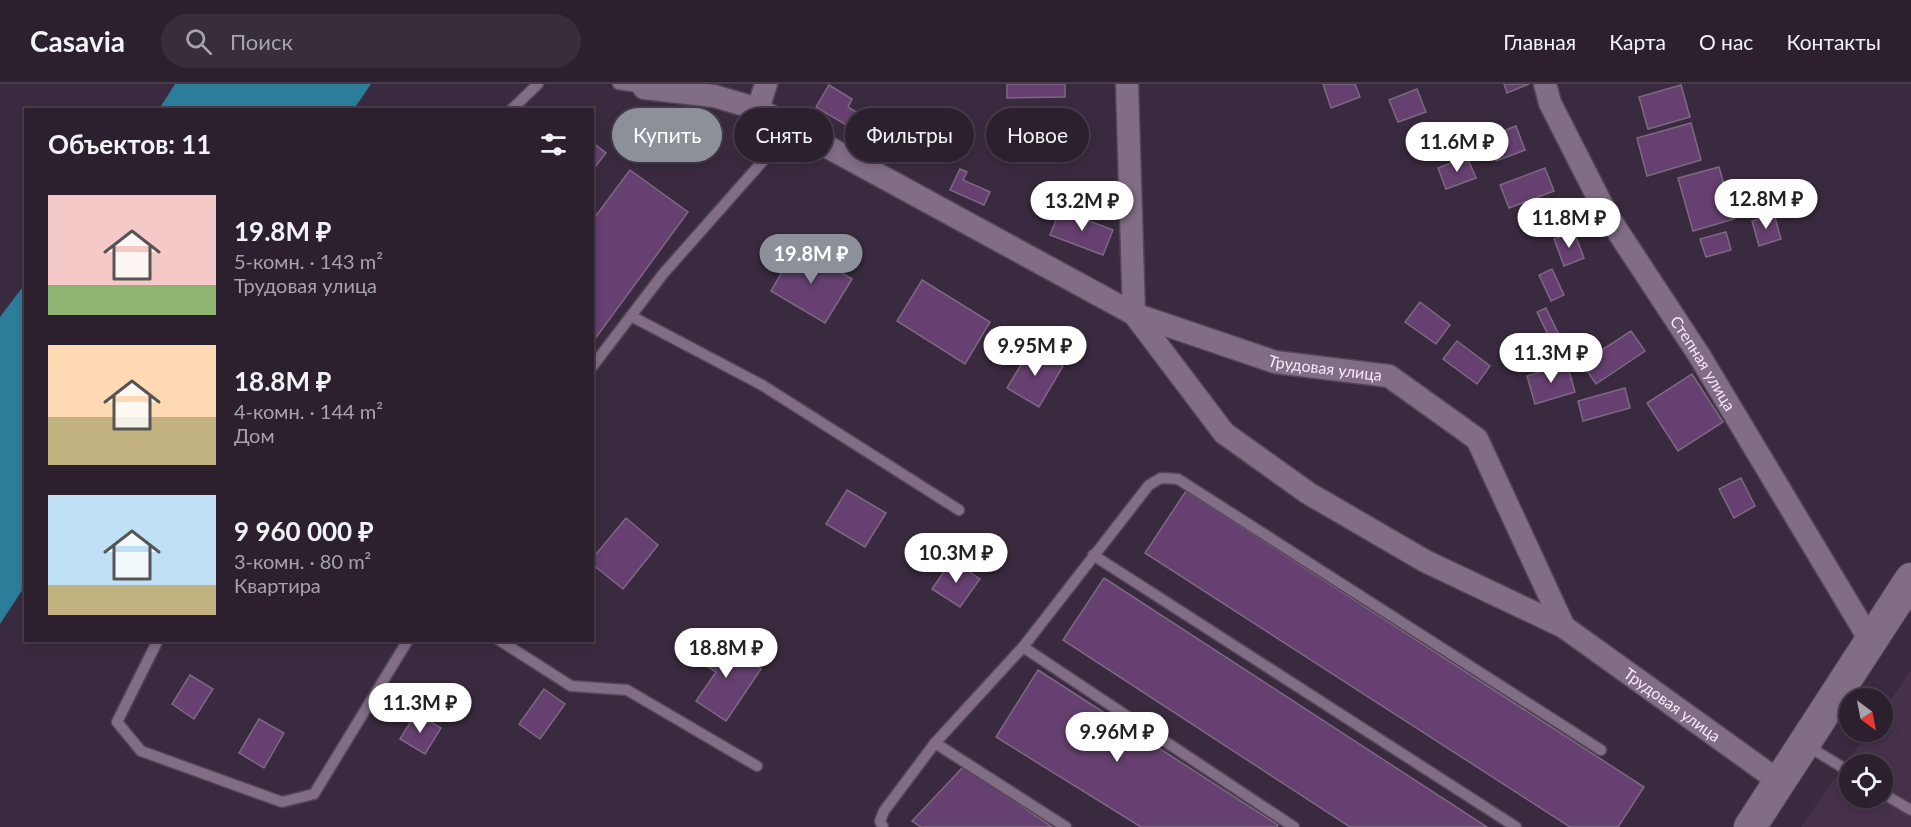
<!DOCTYPE html>
<html lang="ru">
<head>
<meta charset="utf-8">
<style>
	:root { --surface:#2c202f; --page:#382d3b; --text:#f1f3f6; --muted:#a6a3aa; --line:#483e4b; --accent:#8c9099 }
	body { margin:0; font-family:Lato,sans-serif; background:var(--page); color:var(--text); height:100vh; display:flex; flex-direction:column; font-size:22px; white-space:nowrap }
	* { box-sizing:border-box; margin:0 }
	p { font-size:20px; color:var(--muted) }
	.icon { flex:none; width:33px; height:33px; fill:none; stroke:currentColor; stroke-width:2; stroke-linecap:round; stroke-linejoin:round }
	.map { position:relative; flex:1; overflow:hidden }
	.drawer { position:absolute; left:24px; top:24px; width:570px; height:534px; display:flex; flex-direction:column; background:var(--surface); border-radius:0px; box-shadow:0 3px 9px #0003,0 0 0 2px var(--line) }
	.drawer>* { flex:none }
	.hud { position:absolute; left:612px; top:24px; width:570px; height:54px; display:flex; gap:12px }
	.needle { width:39px; rotate:148deg }
	.tools { position:absolute; left:1839px; top:604px; display:grid; gap:12px }
	.tools a { display:grid; place-items:center; width:54px; height:54px; border-radius:50%; background:var(--surface); box-shadow:0 3px 9px #0003,0 0 0 2px var(--line); font-size:30px }
	.price { position:absolute; translate:-50% -51px; padding:0 14px; border-radius:21px; background:#fff; color:#222; font-size:20px; line-height:39px; filter:drop-shadow(0 2px 3px #0008) }
	.price::after { content:''; position:absolute; left:50%; top:36px; width:18px; height:14px; margin-left:-9px; background:inherit; clip-path:polygon(0 0,100% 0,50% 100%) }
	.price.active { background:var(--accent); color:#fff }
	ul { padding:0; list-style:none }
	li { display:flex; align-items:center; gap:18px; height:150px; padding:0 24px }
	li span { display:grid; place-items:center; flex:none; width:168px; height:120px; border-radius:0px; color:#555 }
	li>.icon { margin-inline-start:auto }
	span .icon { width:72px; height:72px; fill:#fffc; stroke-width:1 }
	li b { font-size:26px }
	h2 { display:flex; justify-content:space-between; align-items:center; height:72px; padding:0 24px; font-size:26px }
	.tag { padding:0 21px; border-radius:27px; background:var(--surface); box-shadow:0 3px 9px #0003,0 0 0 2px var(--line); font-size:21px; line-height:54px }
	.tag.active { background:var(--accent); color:#fff }
	header { display:flex; align-items:center; gap:36px; box-sizing:border-box; height:84px; padding:0 30px; background:var(--surface); border-bottom:2px solid var(--line) }
	header strong { font-size:28px }
	nav { display:flex; gap:33px; margin-inline-start:auto; font-size:21px }
	.search { width:420px; height:54px; background:var(--page); display:flex; align-items:center; gap:15px; box-sizing:border-box; padding:0 21px; border-radius:33px; color:var(--muted); font-size:22px }
	.map>svg:first-child { display:block }
	.built { fill:#46314b; fill-rule:evenodd }
	.water { fill:#2c7d9a }
	.building { fill:#664070; stroke:#7c6981; stroke-width:1.5 }
	.lines { fill:none; stroke-linecap:round; stroke-linejoin:round }
	.service-casing { stroke:#544657; stroke-width:13 }
	.minor-casing { stroke:#544657; stroke-width:25 }
	.secondary-casing { stroke:#544657; stroke-width:34 }
	.service { stroke:#816d86; stroke-width:10 }
	.minor { stroke:#816d86; stroke-width:22 }
	.secondary { stroke:#816d86; stroke-width:32 }
	.labels { text-anchor:middle; stroke-width:6; stroke-linejoin:round; paint-order:stroke }
	.street-label { font-size:16px; fill:#f5eaf7; stroke:#302034 }
</style>
</head>
<body>
<header>
<strong>Casavia</strong>
<div class="search"><svg class="icon" aria-label="search" viewBox="0 0 24 24"><circle cx="10" cy="10" r="6"/><path d="M15 15l6 6"/></svg>Поиск</div>
<nav><a>Главная</a><a>Карта</a><a>О нас</a><a>Контакты</a></nav>
</header>
<div class="map">
<svg width="1911" height="743" viewBox="0 0 1911 743">
	<rect width="100%" height="100%" fill="#3a2a3f"/>
	<path class="built" d="M 1911,586 L 1911,743 L 1801,743 L 1868,648 L 1882,648 L 1883,627 ZM 1850,681 L 1882,681 L 1882,714 L 1850,714 Z"/>
	<g class="water">
		<path d="M 175,0 L 371,0 L 354,25 L 159,25 Z"/>
		<path d="M 25,200 L 25,502 L 0,540 L 0,233 Z"/>
	</g>
	<g class="building">
		<path d="M 1007,0 L 1065,0 L 1065,13 L 1007,14 Z"/>
		<path d="M 1323,0 L 1355,0 L 1360,13 L 1331,24 Z"/>
		<path d="M 1504,0 L 1529,0 L 1507,9 Z"/>
		<path d="M 829,1 L 852,15 L 848,23 L 889,48 L 880,61 L 816,23 Z"/>
		<path d="M 1681,1 L 1690,33 L 1648,45 L 1639,13 Z"/>
		<path d="M 1417,5 L 1426,28 L 1398,38 L 1389,16 Z"/>
		<path d="M 1691,39 L 1701,76 L 1647,92 L 1637,54 Z"/>
		<path d="M 1516,42 L 1525,66 L 1496,77 L 1487,53 Z"/>
		<path d="M 592,58 L 606,69 L 592,87 Z"/>
		<path d="M 1467,73 L 1476,94 L 1446,105 L 1438,84 Z"/>
		<path d="M 1719,83 L 1734,135 L 1693,147 L 1678,94 Z"/>
		<path d="M 1545,84 L 1554,107 L 1509,124 L 1500,101 Z"/>
		<path d="M 960,85 L 967,88 L 963,96 L 990,108 L 984,121 L 950,106 Z"/>
		<path d="M 630,86 L 688,128 L 592,259 L 592,137 Z"/>
		<path d="M 1104,103 L 1107,130 L 1083,132 L 1080,106 Z"/>
		<path d="M 1060,126 L 1113,146 L 1103,171 L 1050,151 Z"/>
		<path d="M 1774,130 L 1781,155 L 1759,162 L 1752,137 Z"/>
		<path d="M 1574,148 L 1584,174 L 1564,182 L 1554,155 Z"/>
		<path d="M 1726,148 L 1731,166 L 1706,173 L 1700,155 Z"/>
		<path d="M 797,162 L 852,195 L 825,239 L 771,207 Z"/>
		<path d="M 1552,185 L 1564,211 L 1551,217 L 1539,191 Z"/>
		<path d="M 922,196 L 990,238 L 965,280 L 897,237 Z"/>
		<path d="M 1420,218 L 1450,241 L 1436,260 L 1405,238 Z"/>
		<path d="M 1546,224 L 1561,255 L 1552,259 L 1537,228 Z"/>
		<path d="M 1631,247 L 1645,267 L 1596,300 L 1582,279 Z"/>
		<path d="M 1457,257 L 1490,282 L 1477,300 L 1443,275 Z"/>
		<path d="M 1031,264 L 1063,282 L 1039,323 L 1007,304 Z"/>
		<path d="M 1567,280 L 1575,308 L 1535,320 L 1527,292 Z"/>
		<path d="M 1692,290 L 1723,338 L 1678,367 L 1647,319 Z"/>
		<path d="M 1625,304 L 1630,324 L 1583,337 L 1578,317 Z"/>
		<path d="M 1741,394 L 1755,422 L 1734,434 L 1719,405 Z"/>
		<path d="M 847,406 L 886,429 L 865,463 L 826,440 Z"/>
		<path d="M 1186,407 L 1644,703 L 1618,743 L 1570,743 L 1145,469 Z"/>
		<path d="M 626,434 L 658,461 L 623,505 L 592,480 L 592,475 Z"/>
		<path d="M 952,476 L 980,495 L 960,523 L 932,505 Z"/>
		<path d="M 1104,494 L 1487,743 L 1350,743 L 1063,556 Z"/>
		<path d="M 714,554 L 761,585 L 726,637 L 696,617 L 716,588 L 699,577 Z"/>
		<path d="M 1038,586 L 1278,741 L 1277,743 L 1141,743 L 996,653 Z"/>
		<path d="M 190,591 L 213,605 L 194,635 L 172,620 Z"/>
		<path d="M 544,605 L 565,620 L 540,655 L 519,640 Z"/>
		<path d="M 416,629 L 441,644 L 425,670 L 400,655 Z"/>
		<path d="M 259,635 L 284,649 L 264,684 L 239,669 Z"/>
		<path d="M 964,682 L 1052,743 L 921,743 L 912,737 Z"/>
	</g>
	<g class="lines">
		<defs>
			<g id="service">
				<path d="M 618,0 L 644,4"/>
				<path d="M 511,26 L 538,0"/>
				<path d="M 631,232 L 762,301 L 959,426"/>
				<path d="M 592,283 L 663,190 L 792,44"/>
				<path d="M 1093,471 L 1516,743"/>
				<path d="M 158,556 L 117,638 L 141,667 L 282,718 L 314,710 L 408,556"/>
				<path d="M 499,556 L 571,602 L 627,606 L 757,682"/>
				<path d="M 1023,563 L 1294,743"/>
				<path d="M 935,659 L 1023,563 L 1149,401 L 1161,394 L 1178,395 L 1601,666"/>
				<path d="M 1806,661 L 1850,688"/>
				<path d="M 1882,709 L 1911,726"/>
				<path d="M 883,743 L 880,737 L 884,727 L 935,659 L 1066,743"/>
			</g>
			<g id="minor">
				<path d="M 1127,0 L 1134,230 L 1224,349 L 1308,409 L 1425,477 L 1564,543"/>
				<path id="s1" d="M 1545,0 L 1550,19 L 1607,131 L 1699,271 L 1870,556"/>
				<path id="s2" d="M 644,4 L 714,12 L 758,25 L 1134,230 L 1275,278 L 1389,292 L 1477,355 L 1564,543 L 1780,698"/>
				<path d="M 758,25 L 766,0"/>
			</g>
			<path id="secondary" d="M 1750,743 L 1911,495"/>
		</defs>
		<use href="#service" class="service-casing"/>
		<use href="#minor" class="minor-casing"/>
		<use href="#secondary" class="secondary-casing"/>
		<use href="#service" class="service"/>
		<use href="#minor" class="minor"/>
		<use href="#secondary" class="secondary"/>
	</g>
	<g class="labels">
		<g class="street-label">
			<text dy="6" stroke="none"><textPath href="#s1" startOffset="322">Степная улица</textPath></text>
			<text dy="6" stroke="none"><textPath href="#s2" startOffset="744">Трудовая улица</textPath></text>
			<text dy="6" stroke="none"><textPath href="#s2" startOffset="1257">Трудовая улица</textPath></text>
		</g>
	</g>
</svg>
<div class="tools">
<a><svg class="needle" viewBox="-14 -14 28 28"><path d="M0-13l5 13h-10z" fill="#e53935"/><path d="M0 13l5-13h-10z" fill="#a6a3aa"/></svg></a>
<a><svg class="icon" aria-label="locate" viewBox="0 0 24 24"><circle cx="12" cy="12" r="6"/><path d="M12 2v4M12 18v4M2 12h4M18 12h4"/></svg></a>
</div>
<b class="price" style="left:1457px;top:89px">11.6M ₽</b>
<b class="price" style="left:1766px;top:146px">12.8M ₽</b>
<b class="price" style="left:1082px;top:148px">13.2M ₽</b>
<b class="price" style="left:1569px;top:165px">11.8M ₽</b>
<b class="price active" style="left:811px;top:201px">19.8M ₽</b>
<b class="price" style="left:1035px;top:293px">9.95M ₽</b>
<b class="price" style="left:1551px;top:300px">11.3M ₽</b>
<b class="price" style="left:956px;top:500px">10.3M ₽</b>
<b class="price" style="left:726px;top:595px">18.8M ₽</b>
<b class="price" style="left:420px;top:650px">11.3M ₽</b>
<b class="price" style="left:1117px;top:679px">9.96M ₽</b>
<div class="hud">
<a class="tag active">Купить</a>
<a class="tag">Снять</a>
<a class="tag">Фильтры</a>
<a class="tag">Новое</a>
</div>
<section class="drawer">
<h2>Объектов: 11<svg class="icon" aria-label="filters" viewBox="0 0 24 24"><path d="M4 7h16M4 17h16"/><circle cx="9" cy="7" r="2"/><circle cx="15" cy="17" r="2"/></svg></h2>
<ul>
<li><span style="background:linear-gradient(#f6c9c9 75%,#8fb573 0)"><svg class="icon" aria-label="home" viewBox="0 0 24 24"><path d="M3 11l9-7 9 7M6 9v11h12V9"/></svg></span><div><b>19.8M ₽</b><p>5-комн. · 143 m²</p><p>Трудовая улица</p></div></li>
<li><span style="background:linear-gradient(#ffd9b3 60%,#c2b280 0)"><svg class="icon" aria-label="home" viewBox="0 0 24 24"><path d="M3 11l9-7 9 7M6 9v11h12V9"/></svg></span><div><b>18.8M ₽</b><p>4-комн. · 144 m²</p><p>Дом</p></div></li>
<li><span style="background:linear-gradient(#bfe0f5 75%,#c2b280 0)"><svg class="icon" aria-label="home" viewBox="0 0 24 24"><path d="M3 11l9-7 9 7M6 9v11h12V9"/></svg></span><div><b>9 960 000 ₽</b><p>3-комн. · 80 m²</p><p>Квартира</p></div></li>
</ul>
</section>
</div>
</body>
</html>
